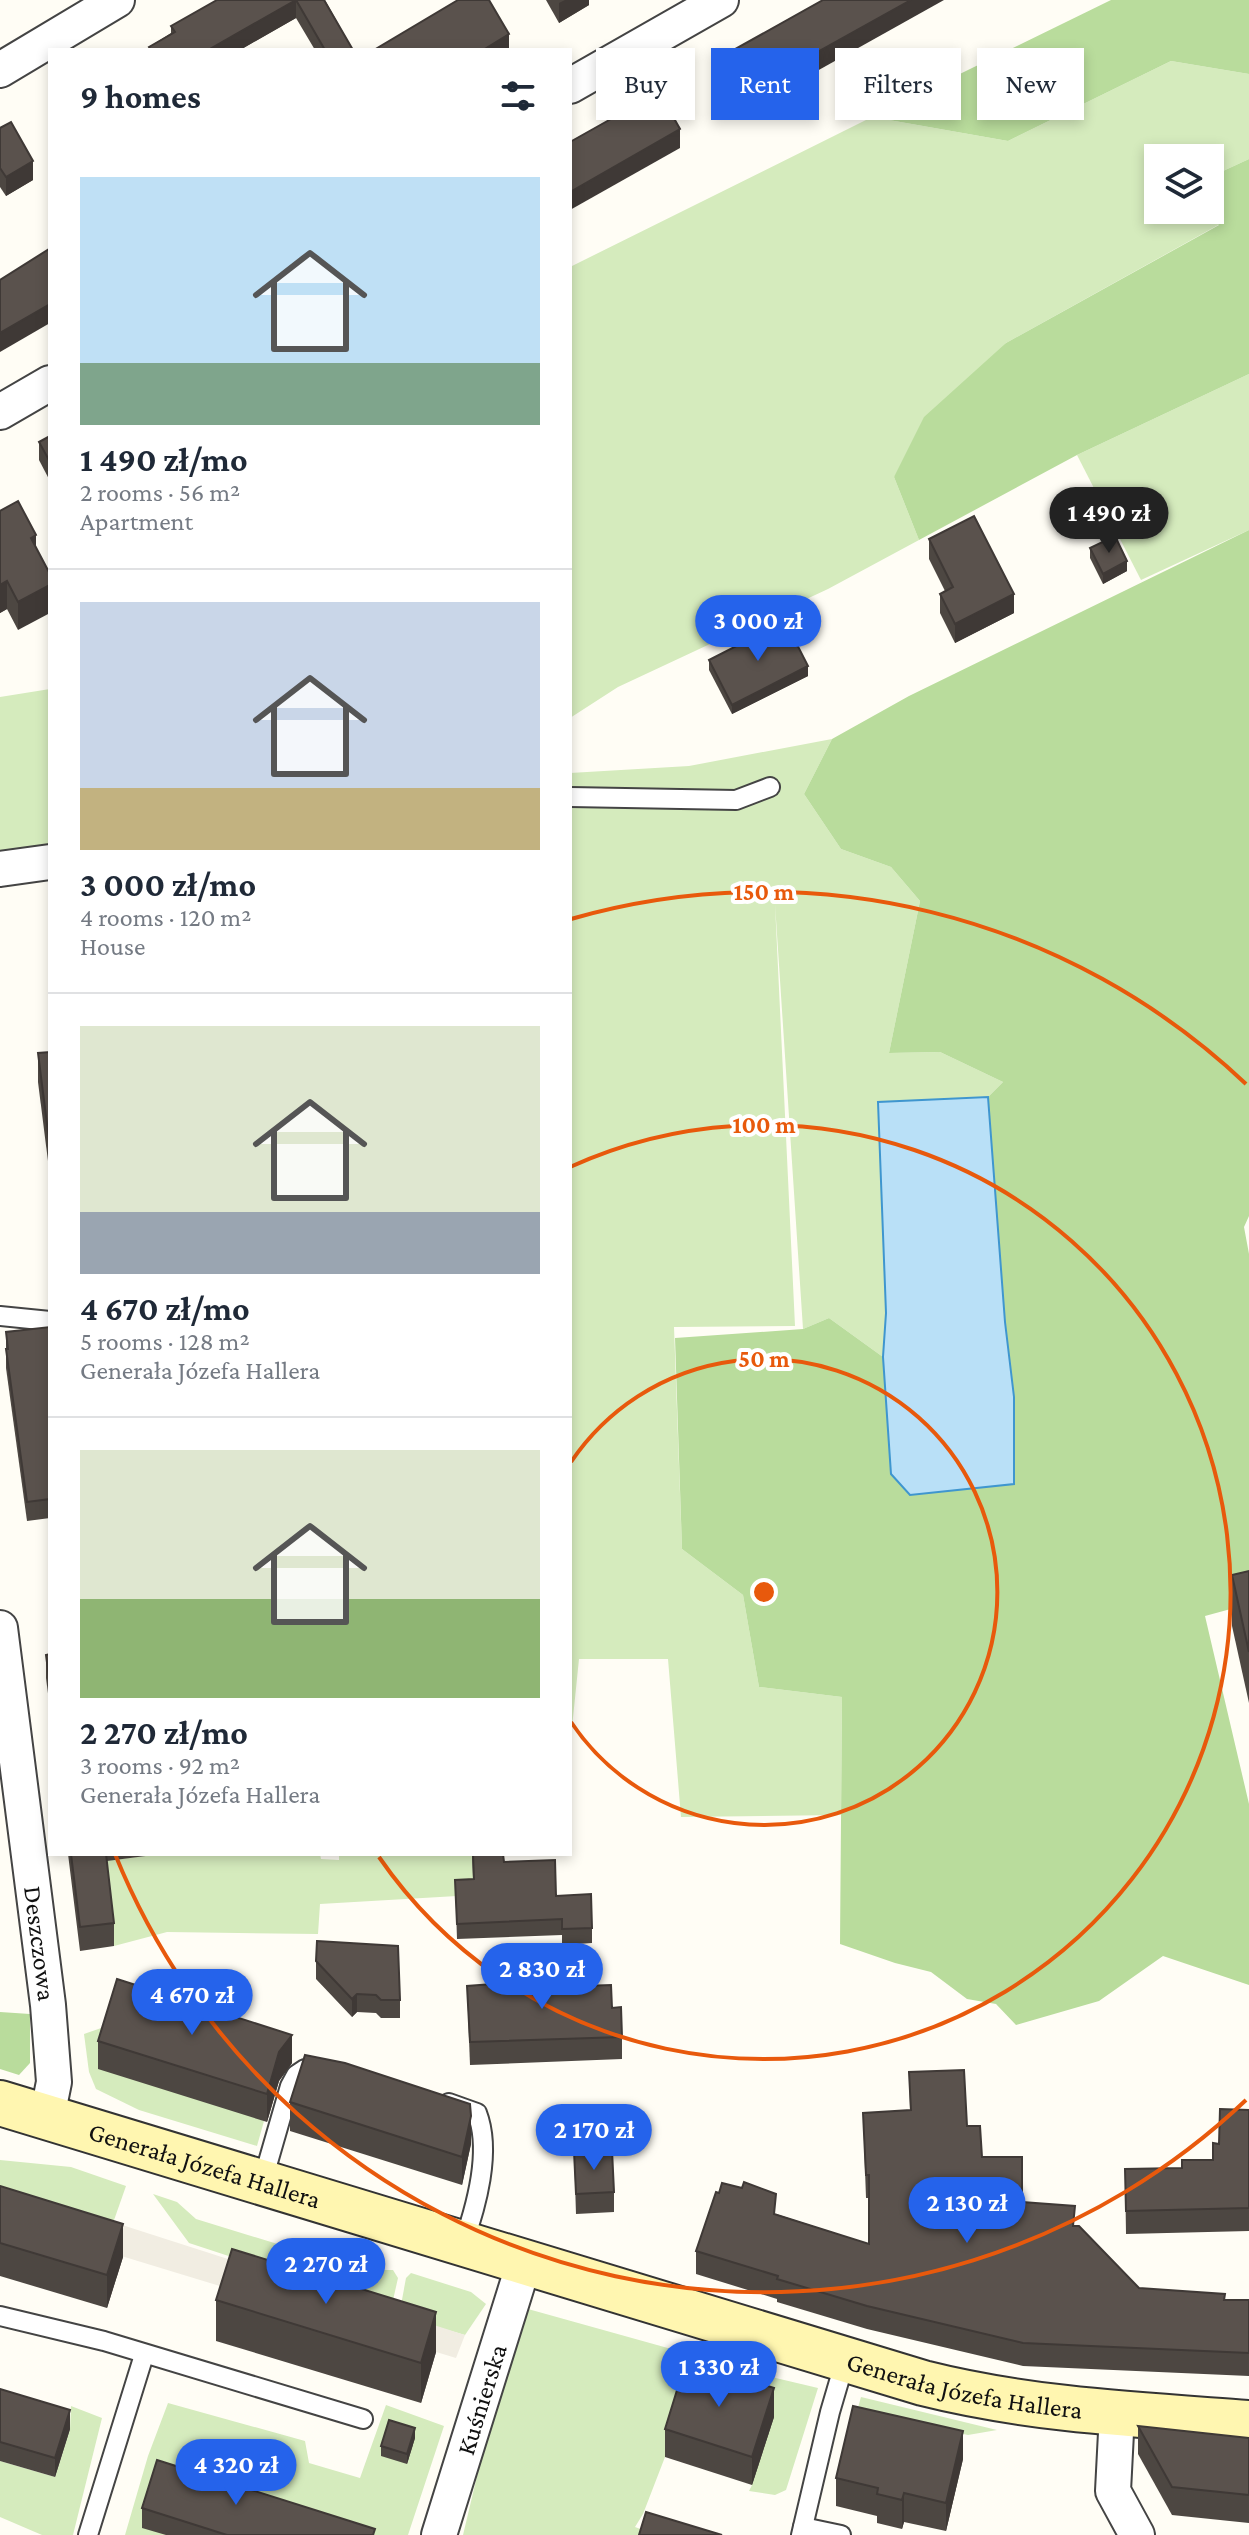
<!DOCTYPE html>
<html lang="en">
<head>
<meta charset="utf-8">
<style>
	:root { --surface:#fff; --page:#f6f6f7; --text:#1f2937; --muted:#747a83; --line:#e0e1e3; --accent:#2563eb }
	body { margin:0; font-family:"Crimson Pro",serif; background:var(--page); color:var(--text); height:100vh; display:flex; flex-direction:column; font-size:30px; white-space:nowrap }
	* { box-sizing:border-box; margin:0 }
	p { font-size:26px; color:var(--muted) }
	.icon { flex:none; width:44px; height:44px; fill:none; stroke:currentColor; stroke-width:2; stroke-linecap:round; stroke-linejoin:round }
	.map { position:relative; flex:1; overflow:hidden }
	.panel { position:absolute; left:48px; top:48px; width:524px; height:1808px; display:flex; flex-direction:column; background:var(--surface); border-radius:0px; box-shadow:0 4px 12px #0003 }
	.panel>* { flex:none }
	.top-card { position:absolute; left:596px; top:48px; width:532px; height:72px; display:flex; gap:16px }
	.controls { position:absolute; left:1144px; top:144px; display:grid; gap:16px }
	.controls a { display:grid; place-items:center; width:80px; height:80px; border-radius:0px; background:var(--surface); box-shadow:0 4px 12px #0003; font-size:40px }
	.price { position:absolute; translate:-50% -68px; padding:0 18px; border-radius:28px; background:var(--accent); color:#fff; font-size:26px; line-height:52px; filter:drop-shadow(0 2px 4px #0008) }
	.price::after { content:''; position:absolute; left:50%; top:48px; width:24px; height:18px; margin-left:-12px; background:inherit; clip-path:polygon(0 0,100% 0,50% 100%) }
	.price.on { background:#222; color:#fff }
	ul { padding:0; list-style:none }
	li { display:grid; align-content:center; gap:16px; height:424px; padding:0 32px }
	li+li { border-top:2px solid var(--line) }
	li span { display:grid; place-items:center; height:248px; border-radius:0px; color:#555 }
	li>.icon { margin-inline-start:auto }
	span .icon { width:144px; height:144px; fill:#fffc; stroke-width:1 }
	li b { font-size:34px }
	h2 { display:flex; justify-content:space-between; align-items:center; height:96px; padding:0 32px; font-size:34px }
	.pill { padding:0 28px; border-radius:0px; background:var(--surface); box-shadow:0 4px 12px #0003; font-size:28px; line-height:72px }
	.pill.on { background:var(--accent); color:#fff }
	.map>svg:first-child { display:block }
	.green { fill:#d5ebbd }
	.forest { fill:#b9dc9c }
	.plaza { fill:#f1ede2 }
	.water { fill:#b9e0f7; stroke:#3f96cf; stroke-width:2 }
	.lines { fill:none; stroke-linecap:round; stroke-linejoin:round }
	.lane-casing { stroke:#444; stroke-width:22 }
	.street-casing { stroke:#444; stroke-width:38 }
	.secondary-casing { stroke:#333; stroke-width:48 }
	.lane { stroke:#fff; stroke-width:18 }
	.street { stroke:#fff; stroke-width:34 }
	.secondary { stroke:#fff6b0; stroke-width:44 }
	.wall { fill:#4d4742 }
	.shaded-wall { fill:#3f3936 }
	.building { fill:#5a524d; stroke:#3f3936; stroke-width:2 }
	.ring { fill:none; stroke:#e8590c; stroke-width:4 }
	.labels { text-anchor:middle; stroke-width:8; stroke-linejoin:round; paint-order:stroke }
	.street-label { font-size:26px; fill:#111; stroke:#fff }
	.centre { fill:#e8590c; stroke:#fff; stroke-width:4 }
	.ring-label { font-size:24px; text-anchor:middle; font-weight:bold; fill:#e8590c; stroke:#fff; stroke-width:8; stroke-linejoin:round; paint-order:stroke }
</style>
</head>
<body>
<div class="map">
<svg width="1249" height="2535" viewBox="0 0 1249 2535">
	<rect width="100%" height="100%" fill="#fffdf5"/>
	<g class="green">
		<path d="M 1171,61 L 1249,74 L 1249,159 L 1210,177 L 1210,158 L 1158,158 L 1158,210 L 1207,210 L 1220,224 L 1006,343 L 894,477 L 919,540 L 828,589 L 618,687 L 570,718 L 570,267 L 872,117 L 1008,141 Z"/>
		<path d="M 1249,374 L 1249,530 L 1141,580 L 1077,455 Z"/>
		<path d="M 50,689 L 50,850 L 0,858 L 0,697 Z"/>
		<path d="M 832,739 L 804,794 L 841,849 L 891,867 L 920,901 L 889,1053 L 940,1052 L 1003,1082 L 988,1097 L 878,1102 L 886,1313 L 883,1357 L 829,1318 L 803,1329 L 775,904 L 795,1326 L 674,1327 L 682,1549 L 743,1595 L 759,1687 L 842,1697 L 841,1815 L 681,1817 L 668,1659 L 579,1659 L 570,1747 L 570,773 L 689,766 Z"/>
		<path d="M 161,1854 L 320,1854 L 321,1859 L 339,1860 L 339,1854 L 472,1854 L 474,1895 L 320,1904 L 318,1934 L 167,1932 L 114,1946 L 104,1861 Z"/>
		<path d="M 104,2027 L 264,2121 L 257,2146 L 139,2110 L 96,2089 L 89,2072 L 84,2034 Z"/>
		<path d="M 0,2160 L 71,2167 L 126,2186 L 113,2223 L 0,2190 Z"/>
		<path d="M 153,2194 L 177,2202 L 196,2219 L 349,2266 L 368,2270 L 393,2270 L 398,2278 L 391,2309 L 189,2243 Z"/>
		<path d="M 411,2273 L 471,2292 L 486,2304 L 465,2335 L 399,2316 L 406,2278 Z"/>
		<path d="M 528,2309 L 743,2369 L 732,2404 L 665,2457 L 643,2514 L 635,2527 L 646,2531 L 645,2535 L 463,2535 L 504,2363 Z"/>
		<path d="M 755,2373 L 818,2388 L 786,2490 L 775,2495 L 749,2491 L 752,2485 L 744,2407 Z"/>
		<path d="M 861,2397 L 997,2430 L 968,2435 L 857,2411 Z"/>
		<path d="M 168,2403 L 305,2441 L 309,2463 L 360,2478 L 386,2405 L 444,2426 L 408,2535 L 125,2535 L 148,2456 Z"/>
		<path d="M 71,2406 L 102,2418 L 73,2535 L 42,2535 L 0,2517 L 0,2461 L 55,2477 L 70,2429 Z"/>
	</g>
	<g class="forest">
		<path d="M 1111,0 L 1249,0 L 1249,74 L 1171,61 L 1008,141 L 872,117 Z"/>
		<path d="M 1249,159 L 1249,374 L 1077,455 L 919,540 L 894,477 L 924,417 L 1006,343 L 1219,225 L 1207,210 L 1210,210 L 1210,177 Z"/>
		<path d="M 1249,530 L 1249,1216 L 1244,1227 L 1249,1254 L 1249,1604 L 1205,1616 L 1249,1804 L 1249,1985 L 1163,1956 L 1099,2001 L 1016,2025 L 996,2004 L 967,1999 L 931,1972 L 895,1963 L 840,1944 L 842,1697 L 759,1687 L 743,1595 L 682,1549 L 675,1338 L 803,1329 L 829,1318 L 883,1357 L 891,1473 L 1014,1397 L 1005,1322 L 988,1097 L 1003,1082 L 940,1052 L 889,1053 L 920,901 L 891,867 L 841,849 L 804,794 L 832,739 L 909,696 Z"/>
		<path d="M 0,2012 L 30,2014 L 30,2063 L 19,2075 L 0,2069 Z"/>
	</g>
	<path class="plaza" d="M 0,2192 L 119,2224 L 465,2335 L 456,2358 L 0,2219 Z"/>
	<path class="water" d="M 988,1097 L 1005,1322 L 1014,1397 L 1014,1484 L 910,1495 L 891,1474 L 883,1357 L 886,1313 L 878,1102 Z"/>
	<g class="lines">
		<defs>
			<g id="lane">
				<path d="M 570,797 L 736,800 L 770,787"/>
				<path d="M 0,1316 L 50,1321"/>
				<path d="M 449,2103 L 477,2113 C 492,2152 476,2207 463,2244"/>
				<path d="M 262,2183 L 290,2086 L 296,2075 L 305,2069 L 323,2072"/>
				<path d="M 0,2316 L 104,2341 L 363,2419"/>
				<path d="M 803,2527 L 841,2535"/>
				<path d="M 88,2535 L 144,2355"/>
				<path d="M 801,2535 L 830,2412 L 845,2361"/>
			</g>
			<g id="street">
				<path d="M 0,70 L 117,0"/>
				<path d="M 570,86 L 721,0"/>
				<path d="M 0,412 L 50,383"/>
				<path d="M 0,869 L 50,862"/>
				<path id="s1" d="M 0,1628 L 48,2005 L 54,2082 L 47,2117"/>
				<path d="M 1117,2413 L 1113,2491 L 1137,2535"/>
				<path id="s2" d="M 439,2535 L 524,2263"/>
			</g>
			<g id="secondary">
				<path id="s3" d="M 0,2103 L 923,2383 C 1030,2410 1140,2415 1249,2423"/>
			</g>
		</defs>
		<use href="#lane" class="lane-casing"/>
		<use href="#street" class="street-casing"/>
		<use href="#secondary" class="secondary-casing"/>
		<use href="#lane" class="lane"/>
		<use href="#street" class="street"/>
		<use href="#secondary" class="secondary"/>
	</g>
	<g class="wall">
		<path d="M 217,0 L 325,0 L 353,50 L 315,50 L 296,18 L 240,50 L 149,50 L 149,47 L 171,33 L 171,26 Z"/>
		<path d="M 546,0 L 589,0 L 589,5 L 559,23 Z"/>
		<path d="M 823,0 L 751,108 L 730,71 L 730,52 Z"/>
		<path d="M 50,98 L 50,120 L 49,118 L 49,99 Z"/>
		<path d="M 0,128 L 33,180 L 6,196 L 0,187 Z"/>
		<path d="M 50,436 L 50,481 L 39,460 L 39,442 Z"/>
		<path d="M 18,501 L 18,630 L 7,609 L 0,613 L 0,511 Z"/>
		<path d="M 929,539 L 1014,613 L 955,643 L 940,613 L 940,594 L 945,591 L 929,559 Z"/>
		<path d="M 1090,548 L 1127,571 L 1103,584 L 1090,558 Z"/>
		<path d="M 709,660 L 808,676 L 732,714 L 709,670 Z"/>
		<path d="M 50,1052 L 50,1168 L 49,1169 L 38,1082 L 38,1053 Z"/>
		<path d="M 50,1327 L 50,1518 L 27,1521 L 6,1368 L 6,1332 Z"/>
		<path d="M 1249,1571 L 1249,1703 L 1232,1626 L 1232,1575 Z"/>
		<path d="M 50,1654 L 50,1709 L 46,1678 L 46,1655 Z"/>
		<path d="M 68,1854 L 161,1854 L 107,1861 L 114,1923 L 114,1946 L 80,1951 Z"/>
		<path d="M 472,1854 L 503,1854 L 504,1862 L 556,1896 L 592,1928 L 592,1943 L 562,1945 L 562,1935 L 457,1939 L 455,1880 L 473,1879 Z"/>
		<path d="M 316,1961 L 400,2000 L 400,2018 L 381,2018 L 376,2013 L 357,2012 L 352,2017 L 316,1979 Z"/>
		<path d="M 467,1986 L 582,1986 L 612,2008 L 622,2037 L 622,2059 L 470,2065 Z"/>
		<path d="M 98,2041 L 292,2063 L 279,2081 L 267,2122 L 98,2069 Z"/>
		<path d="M 909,2072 L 967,2126 L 982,2157 L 1022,2202 L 1075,2226 L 1139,2288 L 1225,2300 L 1249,2300 L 1249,2376 L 1023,2366 L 867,2329 L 777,2302 L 777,2299 L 696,2274 L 696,2251 L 776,2214 L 869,2244 L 869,2198 L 866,2198 L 863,2113 L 910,2110 Z"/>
		<path d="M 290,2102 L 471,2144 L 462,2185 L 290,2131 Z"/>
		<path d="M 1249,2110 L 1249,2231 L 1126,2234 L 1125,2169 L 1182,2168 L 1213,2160 L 1219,2144 Z"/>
		<path d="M 574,2151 L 614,2192 L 614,2212 L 576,2214 Z"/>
		<path d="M 0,2186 L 123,2257 L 107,2308 L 0,2276 Z"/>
		<path d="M 216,2300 L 436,2352 L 421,2403 L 216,2341 Z"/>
		<path d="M 0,2389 L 70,2429 L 55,2477 L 0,2461 Z"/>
		<path d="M 774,2417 L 752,2485 L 665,2457 L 665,2429 Z"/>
		<path d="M 1138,2426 L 1249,2438 L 1249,2523 L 1172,2515 L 1138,2454 Z"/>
		<path d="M 415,2438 L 407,2464 L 381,2456 L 381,2446 Z"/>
		<path d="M 963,2459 L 946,2531 L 904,2522 L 902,2529 L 877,2523 L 877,2516 L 836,2506 L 836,2478 Z"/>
		<path d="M 142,2508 L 375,2535 L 166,2535 L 142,2528 Z"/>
	</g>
	<g class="shaded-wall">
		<path d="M 296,0 L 296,18 L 240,50 L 208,50 Z"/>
		<path d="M 565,0 L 589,0 L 589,5 L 559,23 L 559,3 Z"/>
		<path d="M 911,0 L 944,0 L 751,108 L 751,89 Z"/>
		<path d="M 509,34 L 509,50 L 483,50 Z"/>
		<path d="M 680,129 L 680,148 L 570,210 L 570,192 Z"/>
		<path d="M 33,161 L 33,180 L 6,196 L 6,177 Z"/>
		<path d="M 50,304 L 50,323 L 0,352 L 0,333 Z"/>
		<path d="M 36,535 L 36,563 L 31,538 Z"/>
		<path d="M 1127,561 L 1127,571 L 1103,584 L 1103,574 Z"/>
		<path d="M 7,581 L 7,609 L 0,613 L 0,585 Z"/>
		<path d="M 50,585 L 50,613 L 18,630 L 18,602 Z"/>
		<path d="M 1014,594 L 1014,613 L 955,643 L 955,624 Z"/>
		<path d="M 808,666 L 808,676 L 732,714 L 732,705 Z"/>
		<path d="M 357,1994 L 357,2012 L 352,2017 L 352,1999 Z"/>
		<path d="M 292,2035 L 292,2063 L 279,2081 L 267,2122 L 267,2094 L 279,2052 Z"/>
		<path d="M 471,2116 L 471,2144 L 462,2185 L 462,2157 Z"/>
		<path d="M 123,2224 L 123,2257 L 107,2308 L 107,2275 Z"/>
		<path d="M 436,2312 L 436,2352 L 421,2403 L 421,2363 Z"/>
		<path d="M 774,2388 L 774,2417 L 752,2485 L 752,2457 Z"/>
		<path d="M 70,2410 L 70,2429 L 55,2477 L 55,2458 Z"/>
		<path d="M 415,2428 L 415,2438 L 407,2464 L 407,2454 Z"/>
		<path d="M 963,2431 L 963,2459 L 946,2531 L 946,2503 Z"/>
		<path d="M 904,2493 L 904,2522 L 902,2529 L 902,2500 Z"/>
	</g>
	<g class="building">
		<path d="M 217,0 L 324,0 L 353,50 L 325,50 L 296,0 L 208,50 L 151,50 L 149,47 L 175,32 L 171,26 Z"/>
		<path d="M 458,0 L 489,0 L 509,34 L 483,50 L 374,50 Z"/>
		<path d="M 823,0 L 911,0 L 751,89 L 730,52 Z"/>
		<path d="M 659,92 L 680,129 L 570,192 L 570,142 Z"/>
		<path d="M 11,122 L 33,161 L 6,177 L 0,168 L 0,128 Z"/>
		<path d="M 49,249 L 50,304 L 0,333 L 0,280 Z"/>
		<path d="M 50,436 L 50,462 L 39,442 Z"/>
		<path d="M 18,501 L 36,535 L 31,538 L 50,574 L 50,585 L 18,602 L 7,581 L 0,585 L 0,511 Z"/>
		<path d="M 974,516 L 1014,594 L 955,624 L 940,594 L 953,587 L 929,539 Z"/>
		<path d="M 1115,536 L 1127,561 L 1103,574 L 1090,548 Z"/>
		<path d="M 785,621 L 808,666 L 732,705 L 709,660 Z"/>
		<path d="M 50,1052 L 50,1140 L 49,1140 L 38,1053 Z"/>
		<path d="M 50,1327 L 50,1499 L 27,1502 L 6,1349 L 8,1349 L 6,1332 Z"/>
		<path d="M 1249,1571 L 1249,1652 L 1232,1575 Z"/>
		<path d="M 50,1654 L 50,1685 L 46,1655 Z"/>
		<path d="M 71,1854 L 106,1854 L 114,1923 L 80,1927 Z"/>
		<path d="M 473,1854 L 503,1854 L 504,1862 L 555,1860 L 556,1896 L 591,1894 L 592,1928 L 562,1929 L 562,1919 L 457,1924 L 455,1880 L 474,1879 Z"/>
		<path d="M 317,1941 L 398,1946 L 400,2000 L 381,2000 L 376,1995 L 357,1994 L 352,1999 L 316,1961 Z"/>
		<path d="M 582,1977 L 582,1986 L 611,1985 L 612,2008 L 621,2007 L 622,2037 L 470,2042 L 467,1986 Z"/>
		<path d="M 117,1979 L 292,2035 L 279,2052 L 267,2094 L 98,2041 Z"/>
		<path d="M 305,2055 L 345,2063 L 470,2104 L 471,2116 L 462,2157 L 290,2102 Z"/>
		<path d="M 964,2070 L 967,2126 L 980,2126 L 982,2157 L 1022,2157 L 1022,2202 L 1075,2206 L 1073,2226 L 1079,2226 L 1139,2288 L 1225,2294 L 1224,2300 L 1249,2300 L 1249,2353 L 1023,2343 L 867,2306 L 777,2279 L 778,2276 L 696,2251 L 716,2192 L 719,2193 L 722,2183 L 742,2188 L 744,2182 L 776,2194 L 774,2214 L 869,2244 L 869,2175 L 866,2175 L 863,2113 L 911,2110 L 909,2072 Z"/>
		<path d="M 1220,2109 L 1249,2110 L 1249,2208 L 1126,2211 L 1125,2169 L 1182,2168 L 1182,2160 L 1213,2160 L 1213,2143 L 1219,2144 Z"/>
		<path d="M 612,2150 L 614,2192 L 576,2194 L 574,2151 Z"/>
		<path d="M 0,2186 L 123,2224 L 107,2275 L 0,2243 Z"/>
		<path d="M 232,2249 L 436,2312 L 421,2363 L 216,2300 Z"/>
		<path d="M 686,2361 L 774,2388 L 752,2457 L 665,2429 Z"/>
		<path d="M 0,2389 L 70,2410 L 55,2458 L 0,2442 Z"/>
		<path d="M 853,2406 L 963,2431 L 946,2503 L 904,2493 L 902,2500 L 877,2494 L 878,2488 L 836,2478 Z"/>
		<path d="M 389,2420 L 415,2428 L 407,2454 L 381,2446 Z"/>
		<path d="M 1138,2426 L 1249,2438 L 1249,2495 L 1172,2487 Z"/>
		<path d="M 157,2460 L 375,2529 L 373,2535 L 227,2535 L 142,2508 Z"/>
		<path d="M 646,2512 L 722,2535 L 639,2535 Z"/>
	</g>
	<g class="ring">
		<path d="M571 1462A233 233 0 1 1 571 1722"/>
		<path d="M570 1167A467 467 0 1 1 379 1857"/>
		<path d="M1246 2100A700 700 0 0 1 115 1854M571 919A700 700 0 0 1 1246 1084"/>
	</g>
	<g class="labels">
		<g class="street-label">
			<text dy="9" stroke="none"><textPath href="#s1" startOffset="318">Deszczowa</textPath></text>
			<text dy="9" stroke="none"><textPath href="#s3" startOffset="214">Generała Józefa Hallera</textPath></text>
			<text dy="9" stroke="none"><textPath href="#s3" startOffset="1006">Generała Józefa Hallera</textPath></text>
			<text dy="9" stroke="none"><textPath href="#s2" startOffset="142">Kuśnierska</textPath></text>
		</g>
	</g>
	<circle cx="764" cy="1592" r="12" class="centre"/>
	<g class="ring-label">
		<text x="764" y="900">150 m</text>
		<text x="764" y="1133">100 m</text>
		<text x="764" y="1367">50 m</text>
	</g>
</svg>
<div class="controls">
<a><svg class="icon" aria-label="layers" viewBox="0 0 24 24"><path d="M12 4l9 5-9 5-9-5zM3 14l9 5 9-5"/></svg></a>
</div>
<b class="price on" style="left:1109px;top:555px">1 490 zł</b>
<b class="price" style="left:758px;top:663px">3 000 zł</b>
<b class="price" style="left:542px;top:2011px">2 830 zł</b>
<b class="price" style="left:192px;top:2037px">4 670 zł</b>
<b class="price" style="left:594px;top:2172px">2 170 zł</b>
<b class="price" style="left:967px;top:2245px">2 130 zł</b>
<b class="price" style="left:326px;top:2306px">2 270 zł</b>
<b class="price" style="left:719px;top:2409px">1 330 zł</b>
<b class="price" style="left:236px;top:2507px">4 320 zł</b>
<div class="top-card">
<a class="pill">Buy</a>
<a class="pill on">Rent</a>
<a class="pill">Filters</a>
<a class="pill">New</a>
</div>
<section class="panel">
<h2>9 homes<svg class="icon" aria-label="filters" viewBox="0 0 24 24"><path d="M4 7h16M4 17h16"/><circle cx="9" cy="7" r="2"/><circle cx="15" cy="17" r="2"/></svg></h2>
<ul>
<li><span style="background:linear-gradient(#bfe0f5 75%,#7fa58c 0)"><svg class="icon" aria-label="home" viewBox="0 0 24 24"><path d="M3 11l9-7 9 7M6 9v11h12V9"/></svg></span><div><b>1 490 zł/mo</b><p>2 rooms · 56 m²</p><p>Apartment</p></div></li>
<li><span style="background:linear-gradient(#c9d6e8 75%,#c2b280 0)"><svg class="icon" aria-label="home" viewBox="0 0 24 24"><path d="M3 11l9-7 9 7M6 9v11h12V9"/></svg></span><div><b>3 000 zł/mo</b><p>4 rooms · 120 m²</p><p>House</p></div></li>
<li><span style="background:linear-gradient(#dfe7d0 75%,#9aa5b1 0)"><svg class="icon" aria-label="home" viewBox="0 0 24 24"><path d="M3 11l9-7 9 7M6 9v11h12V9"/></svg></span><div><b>4 670 zł/mo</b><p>5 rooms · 128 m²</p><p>Generała Józefa Hallera</p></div></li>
<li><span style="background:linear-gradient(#dfe7d0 60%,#8fb573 0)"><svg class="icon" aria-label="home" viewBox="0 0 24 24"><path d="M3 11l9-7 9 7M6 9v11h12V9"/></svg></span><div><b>2 270 zł/mo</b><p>3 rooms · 92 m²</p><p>Generała Józefa Hallera</p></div></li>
</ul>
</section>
</div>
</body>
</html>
